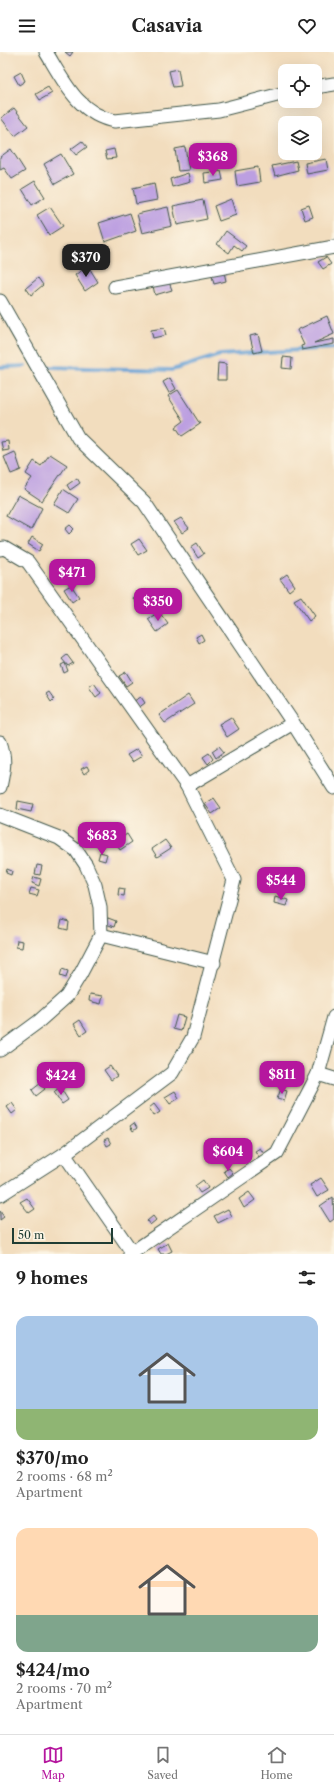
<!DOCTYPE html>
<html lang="en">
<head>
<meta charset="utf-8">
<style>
	:root { --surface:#fff; --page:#f2f2f2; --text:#222; --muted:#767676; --line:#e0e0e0; --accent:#b5179e }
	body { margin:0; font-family:"Libre Caslon Text",serif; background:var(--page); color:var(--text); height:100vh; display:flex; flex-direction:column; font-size:15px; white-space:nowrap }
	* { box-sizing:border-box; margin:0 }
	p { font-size:13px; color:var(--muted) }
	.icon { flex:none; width:22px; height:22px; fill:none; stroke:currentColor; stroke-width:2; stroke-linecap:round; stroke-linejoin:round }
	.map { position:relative; height:1202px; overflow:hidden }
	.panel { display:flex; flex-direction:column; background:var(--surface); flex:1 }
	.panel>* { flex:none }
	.fabs { position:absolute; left:278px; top:12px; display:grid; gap:8px }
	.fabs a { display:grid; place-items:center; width:44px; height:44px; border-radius:8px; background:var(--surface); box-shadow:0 4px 16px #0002; font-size:20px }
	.scale { position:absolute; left:12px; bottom:10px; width:101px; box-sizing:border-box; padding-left:4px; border:2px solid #1f3d34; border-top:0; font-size:11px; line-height:14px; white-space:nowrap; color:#1f3d34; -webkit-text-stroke:3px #fcf5e5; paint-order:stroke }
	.price { position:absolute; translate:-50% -34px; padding:0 9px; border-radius:8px; background:var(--accent); color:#fff; font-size:13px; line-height:26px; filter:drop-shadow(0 1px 2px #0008) }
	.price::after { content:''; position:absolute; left:50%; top:24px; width:12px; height:9px; margin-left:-6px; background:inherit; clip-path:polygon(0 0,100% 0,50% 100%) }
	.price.current { background:#222; color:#fff }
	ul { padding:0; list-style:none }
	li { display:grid; align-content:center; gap:8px; height:212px; padding:0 16px }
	li span { display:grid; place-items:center; height:124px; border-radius:12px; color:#555 }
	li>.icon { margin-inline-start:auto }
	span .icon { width:72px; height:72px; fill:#fffc; stroke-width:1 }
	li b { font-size:17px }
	h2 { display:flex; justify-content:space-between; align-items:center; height:48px; padding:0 16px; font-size:17px }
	header { display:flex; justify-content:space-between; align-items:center; height:52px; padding:0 16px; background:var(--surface); font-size:18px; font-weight:700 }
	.dock { display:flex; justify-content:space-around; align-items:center; height:56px; border-top:1px solid var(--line); background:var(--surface); font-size:11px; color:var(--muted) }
	.dock a { display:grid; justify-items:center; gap:2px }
	.dock .current { color:var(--accent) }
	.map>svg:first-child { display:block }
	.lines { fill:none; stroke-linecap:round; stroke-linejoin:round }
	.stream { stroke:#649fd4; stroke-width:4 }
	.building { fill:#bc9fe1 }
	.minor-casing { stroke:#3f5549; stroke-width:15 }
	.minor { stroke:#fff; stroke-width:13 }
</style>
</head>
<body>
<header><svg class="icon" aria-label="menu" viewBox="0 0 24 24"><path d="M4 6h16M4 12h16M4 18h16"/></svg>Casavia<svg class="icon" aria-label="heart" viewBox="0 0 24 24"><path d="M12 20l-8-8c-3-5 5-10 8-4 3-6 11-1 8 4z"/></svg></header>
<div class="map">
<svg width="334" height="1202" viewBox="0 0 334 1202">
	<rect width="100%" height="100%" fill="#fcf5e5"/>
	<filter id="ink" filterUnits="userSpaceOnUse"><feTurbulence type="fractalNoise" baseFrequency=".025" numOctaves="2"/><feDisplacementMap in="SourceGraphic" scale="8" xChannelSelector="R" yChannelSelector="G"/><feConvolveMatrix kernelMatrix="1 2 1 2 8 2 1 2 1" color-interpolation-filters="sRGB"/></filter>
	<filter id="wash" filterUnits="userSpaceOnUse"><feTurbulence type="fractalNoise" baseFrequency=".012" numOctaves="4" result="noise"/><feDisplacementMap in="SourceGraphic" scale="16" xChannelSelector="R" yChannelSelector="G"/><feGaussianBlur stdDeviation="0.9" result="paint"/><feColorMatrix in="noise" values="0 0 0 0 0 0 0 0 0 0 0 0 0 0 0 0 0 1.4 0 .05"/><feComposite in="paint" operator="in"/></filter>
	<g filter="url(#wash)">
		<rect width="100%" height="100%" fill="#f2ddbe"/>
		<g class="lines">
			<g class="stream">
				<path d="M 0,315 L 25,314"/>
				<path d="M 50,315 L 172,318 L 220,303 L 334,296"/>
			</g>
		</g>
		<g id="blocks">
			<g class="building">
				<path d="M 65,0 L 73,0 L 70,4 Z"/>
				<path d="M 178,17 L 181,34 L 173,35 L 169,19 Z"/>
				<path d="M 21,20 L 25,29 L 19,33 L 14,24 Z"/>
				<path d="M 48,35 L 52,41 L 40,48 L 36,42 Z"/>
				<path d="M 14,56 L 28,74 L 15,84 L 1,66 Z"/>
				<path d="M 82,89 L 87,95 L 76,103 L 71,97 Z"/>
				<path d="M 185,95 L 189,118 L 178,119 L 175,97 Z"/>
				<path d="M 226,95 L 233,109 L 221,115 L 214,101 Z"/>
				<path d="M 11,97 L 25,119 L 12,127 L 4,116 L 0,118 L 0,105 Z"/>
				<path d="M 114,97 L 116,106 L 107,107 L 105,99 Z"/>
				<path d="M 61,102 L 73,122 L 55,132 L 44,112 Z"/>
				<path d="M 326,107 L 328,118 L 307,122 L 305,111 Z"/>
				<path d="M 296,109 L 298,118 L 275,124 L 272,114 Z"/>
				<path d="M 258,115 L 260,130 L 237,134 L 235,119 Z"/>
				<path d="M 221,119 L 223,128 L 205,131 L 204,121 Z"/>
				<path d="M 188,121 L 190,130 L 172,135 L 170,127 Z"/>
				<path d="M 35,129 L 45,145 L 32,153 L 22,137 Z"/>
				<path d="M 154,131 L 157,148 L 136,152 L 133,136 Z"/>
				<path d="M 231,147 L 236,163 L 219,169 L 214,154 Z"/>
				<path d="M 203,148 L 207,167 L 177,173 L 173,154 Z"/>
				<path d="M 309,153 L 313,165 L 305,168 L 301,156 Z"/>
				<path d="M 50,155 L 63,174 L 49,183 L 37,163 Z"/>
				<path d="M 168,155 L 172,174 L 142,181 L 137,162 Z"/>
				<path d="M 130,161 L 136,179 L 105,190 L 99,171 Z"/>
				<path d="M 226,179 L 246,194 L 242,199 L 234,193 L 229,201 L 217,192 Z"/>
				<path d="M 326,205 L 331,212 L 323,217 L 318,210 Z"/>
				<path d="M 88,214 L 98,230 L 85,239 L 75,223 Z"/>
				<path d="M 224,220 L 226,229 L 214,232 L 212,224 Z"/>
				<path d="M 38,226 L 43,233 L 31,243 L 26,236 Z"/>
				<path d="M 169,230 L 172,238 L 155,243 L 153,234 Z"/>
				<path d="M 327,264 L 334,282 L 314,291 L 334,287 L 334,292 L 302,298 L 301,294 L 304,293 L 297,278 Z"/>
				<path d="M 164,276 L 166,283 L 153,286 L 151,278 Z"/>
				<path d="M 258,282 L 262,299 L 254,301 L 250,284 Z"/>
				<path d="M 283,305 L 292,306 L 291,317 L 282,316 Z"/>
				<path d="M 218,311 L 226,312 L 226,328 L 217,328 Z"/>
				<path d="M 170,326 L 176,337 L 169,341 L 163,330 Z"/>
				<path d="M 178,338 L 200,372 L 182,384 L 176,375 L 184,369 L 168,344 Z"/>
				<path d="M 8,389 L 9,398 L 3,399 L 1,390 Z"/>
				<path d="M 15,400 L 21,418 L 11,422 L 4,405 Z"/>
				<path d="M 50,402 L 67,413 L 42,449 L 24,437 L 32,426 L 26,422 L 34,409 L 41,414 Z"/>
				<path d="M 77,426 L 80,431 L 70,438 L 67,433 Z"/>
				<path d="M 63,437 L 78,447 L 69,461 L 54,452 Z"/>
				<path d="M 18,443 L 42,456 L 31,478 L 6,464 Z"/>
				<path d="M 181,466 L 189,476 L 182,481 L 174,470 Z"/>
				<path d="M 70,473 L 74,477 L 69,482 L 65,477 Z"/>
				<path d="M 32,485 L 43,492 L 39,499 L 28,492 Z"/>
				<path d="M 139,487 L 147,498 L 138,503 L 131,492 Z"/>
				<path d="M 197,491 L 204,502 L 198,506 L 191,495 Z"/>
				<path d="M 287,522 L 295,534 L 289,539 L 280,527 Z"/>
				<path d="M 71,533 L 79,545 L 72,550 L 64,537 Z"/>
				<path d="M 145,538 L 150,545 L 138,554 L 133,546 Z"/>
				<path d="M 301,544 L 315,564 L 309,569 L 294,548 Z"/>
				<path d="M 159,560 L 168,572 L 157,580 L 148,567 Z"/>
				<path d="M 201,582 L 204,588 L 199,591 L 196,585 Z"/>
				<path d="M 67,603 L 73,611 L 68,614 L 62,607 Z"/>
				<path d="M 65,611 L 68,619 L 64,621 L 61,613 Z"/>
				<path d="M 126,620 L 132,630 L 126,634 L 119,624 Z"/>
				<path d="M 94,631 L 101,641 L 96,645 L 89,635 Z"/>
				<path d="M 49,640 L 54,647 L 51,650 L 46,642 Z"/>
				<path d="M 188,643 L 194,652 L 165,671 L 159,663 Z"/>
				<path d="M 141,645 L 145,651 L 138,656 L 134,649 Z"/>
				<path d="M 231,665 L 239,677 L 227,685 L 219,672 Z"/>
				<path d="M 219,694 L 224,700 L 216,706 L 212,699 Z"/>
				<path d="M 137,697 L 142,704 L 132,710 L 127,703 Z"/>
				<path d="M 209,701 L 213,707 L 208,712 L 203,705 Z"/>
				<path d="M 87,714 L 89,718 L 84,722 L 81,717 Z"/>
				<path d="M 214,746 L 221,756 L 212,762 L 205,752 Z"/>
				<path d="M 18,749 L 33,752 L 31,760 L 17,757 Z"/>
				<path d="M 83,774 L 88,776 L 85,783 L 80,781 Z"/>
				<path d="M 127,782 L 132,790 L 120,798 L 115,790 Z"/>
				<path d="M 165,788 L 171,796 L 157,805 L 152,797 Z"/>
				<path d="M 100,800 L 107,802 L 105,809 L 98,807 Z"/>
				<path d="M 37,813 L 42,814 L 40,823 L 35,822 Z"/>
				<path d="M 7,817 L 12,819 L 11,823 L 6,821 Z"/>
				<path d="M 34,825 L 41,827 L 39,834 L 32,831 Z"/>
				<path d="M 31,836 L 39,838 L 37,844 L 29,842 Z"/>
				<path d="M 119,836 L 125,837 L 124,844 L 118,843 Z"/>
				<path d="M 275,844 L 288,848 L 286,854 L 274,851 Z"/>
				<path d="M 108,866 L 116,869 L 114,875 L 106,872 Z"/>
				<path d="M 62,868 L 69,870 L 68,878 L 60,876 Z"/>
				<path d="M 17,888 L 23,889 L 22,896 L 16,895 Z"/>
				<path d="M 62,917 L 68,919 L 66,926 L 60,924 Z"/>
				<path d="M 90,942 L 103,944 L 101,952 L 89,949 Z"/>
				<path d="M 177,963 L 185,965 L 181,979 L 173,977 Z"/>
				<path d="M 80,968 L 87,979 L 81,983 L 74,972 Z"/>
				<path d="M 110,1014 L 117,1024 L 111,1028 L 104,1018 Z"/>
				<path d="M 41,1031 L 45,1037 L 36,1044 L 32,1038 Z"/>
				<path d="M 60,1035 L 68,1048 L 62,1052 L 54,1040 Z"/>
				<path d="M 281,1037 L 287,1039 L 284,1049 L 277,1047 Z"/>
				<path d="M 175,1039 L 179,1046 L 170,1052 L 165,1045 Z"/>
				<path d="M 12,1051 L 17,1058 L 12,1062 L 7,1055 Z"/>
				<path d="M 154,1052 L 160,1060 L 154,1064 L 149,1056 Z"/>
				<path d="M 134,1071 L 137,1076 L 133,1079 L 130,1074 Z"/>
				<path d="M 108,1086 L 111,1092 L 107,1094 L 104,1088 Z"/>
				<path d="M 260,1096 L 264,1102 L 259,1105 L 255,1099 Z"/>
				<path d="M 229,1116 L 233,1121 L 228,1125 L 224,1119 Z"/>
				<path d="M 321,1126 L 329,1138 L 317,1145 L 310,1133 Z"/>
				<path d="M 203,1128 L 208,1136 L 200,1141 L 195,1134 Z"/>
				<path d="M 249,1140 L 255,1148 L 244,1156 L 239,1147 Z"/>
				<path d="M 333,1145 L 334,1167 L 330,1170 L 320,1154 Z"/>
				<path d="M 27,1146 L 35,1157 L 29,1161 L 20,1150 Z"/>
				<path d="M 228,1157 L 232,1164 L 218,1171 L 214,1164 Z"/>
				<path d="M 0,1159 L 4,1165 L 0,1168 Z"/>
				<path d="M 153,1164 L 156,1168 L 150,1173 L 147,1169 Z"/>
				<path d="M 168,1191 L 172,1199 L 166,1202 L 161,1202 L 158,1197 Z"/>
			</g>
		</g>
	</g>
	<g filter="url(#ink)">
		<use href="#blocks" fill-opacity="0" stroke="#3f5549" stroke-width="1"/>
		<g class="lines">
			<defs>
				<g id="minor">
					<path d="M 46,0 C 63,28 79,63 115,69 L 219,58 L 285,41"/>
					<path d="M 315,35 L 334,32"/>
					<path d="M 115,235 L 334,195"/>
					<path d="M 0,249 L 78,386 L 144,450 L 293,671 L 334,736"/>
					<path d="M 0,497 L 4,496 L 28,510 L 187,734 L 234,828 L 193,985 L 172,1021 L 64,1102 L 0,1143"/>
					<path d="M 0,690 C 6,707 4,717 0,735"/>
					<path d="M 187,734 L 293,671"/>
					<path d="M 0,763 L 59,786 L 76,798 L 86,813 L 95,833 L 100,855 L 101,883 L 81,921 L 67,944 L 38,970 L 0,998"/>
					<path d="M 101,883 L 214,911"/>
					<path d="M 318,1022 L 334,1027"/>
					<path d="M 64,1102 L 132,1200"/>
					<path d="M 130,1202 L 277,1101 L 318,1022 L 334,965"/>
				</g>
			</defs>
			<use href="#minor" class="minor-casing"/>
			<use href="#minor" class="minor"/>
		</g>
	</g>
</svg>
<div class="fabs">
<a><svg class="icon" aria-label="locate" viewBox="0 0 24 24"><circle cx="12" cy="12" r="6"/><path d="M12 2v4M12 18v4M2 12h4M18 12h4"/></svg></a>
<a><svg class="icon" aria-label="layers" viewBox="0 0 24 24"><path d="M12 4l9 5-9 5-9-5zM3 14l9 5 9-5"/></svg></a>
</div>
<div class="scale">50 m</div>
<b class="price" style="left:213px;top:125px">$368</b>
<b class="price current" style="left:86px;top:226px">$370</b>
<b class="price" style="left:72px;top:541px">$471</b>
<b class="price" style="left:158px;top:570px">$350</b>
<b class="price" style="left:102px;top:804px">$683</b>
<b class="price" style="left:281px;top:849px">$544</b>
<b class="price" style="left:282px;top:1043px">$811</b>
<b class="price" style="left:61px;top:1044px">$424</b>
<b class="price" style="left:228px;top:1120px">$604</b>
</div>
<section class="panel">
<h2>9 homes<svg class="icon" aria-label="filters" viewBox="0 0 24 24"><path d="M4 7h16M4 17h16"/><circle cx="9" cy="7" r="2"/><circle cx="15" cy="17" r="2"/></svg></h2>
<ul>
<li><span style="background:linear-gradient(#a9c7e8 75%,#8fb573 0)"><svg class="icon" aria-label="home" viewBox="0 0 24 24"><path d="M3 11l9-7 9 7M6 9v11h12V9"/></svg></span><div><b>$370/mo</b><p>2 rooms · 68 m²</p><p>Apartment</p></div></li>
<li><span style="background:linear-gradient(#ffd9b3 70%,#7fa58c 0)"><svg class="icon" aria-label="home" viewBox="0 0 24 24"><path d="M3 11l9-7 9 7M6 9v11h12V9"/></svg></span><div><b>$424/mo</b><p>2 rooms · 70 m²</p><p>Apartment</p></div></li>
</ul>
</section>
<nav class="dock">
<a class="current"><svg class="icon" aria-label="map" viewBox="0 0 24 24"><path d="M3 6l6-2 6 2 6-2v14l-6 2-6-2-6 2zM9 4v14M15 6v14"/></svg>Map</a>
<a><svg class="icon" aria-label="saved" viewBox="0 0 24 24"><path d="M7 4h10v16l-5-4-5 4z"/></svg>Saved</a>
<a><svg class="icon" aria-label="home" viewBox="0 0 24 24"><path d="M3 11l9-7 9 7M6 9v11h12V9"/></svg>Home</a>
</nav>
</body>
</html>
